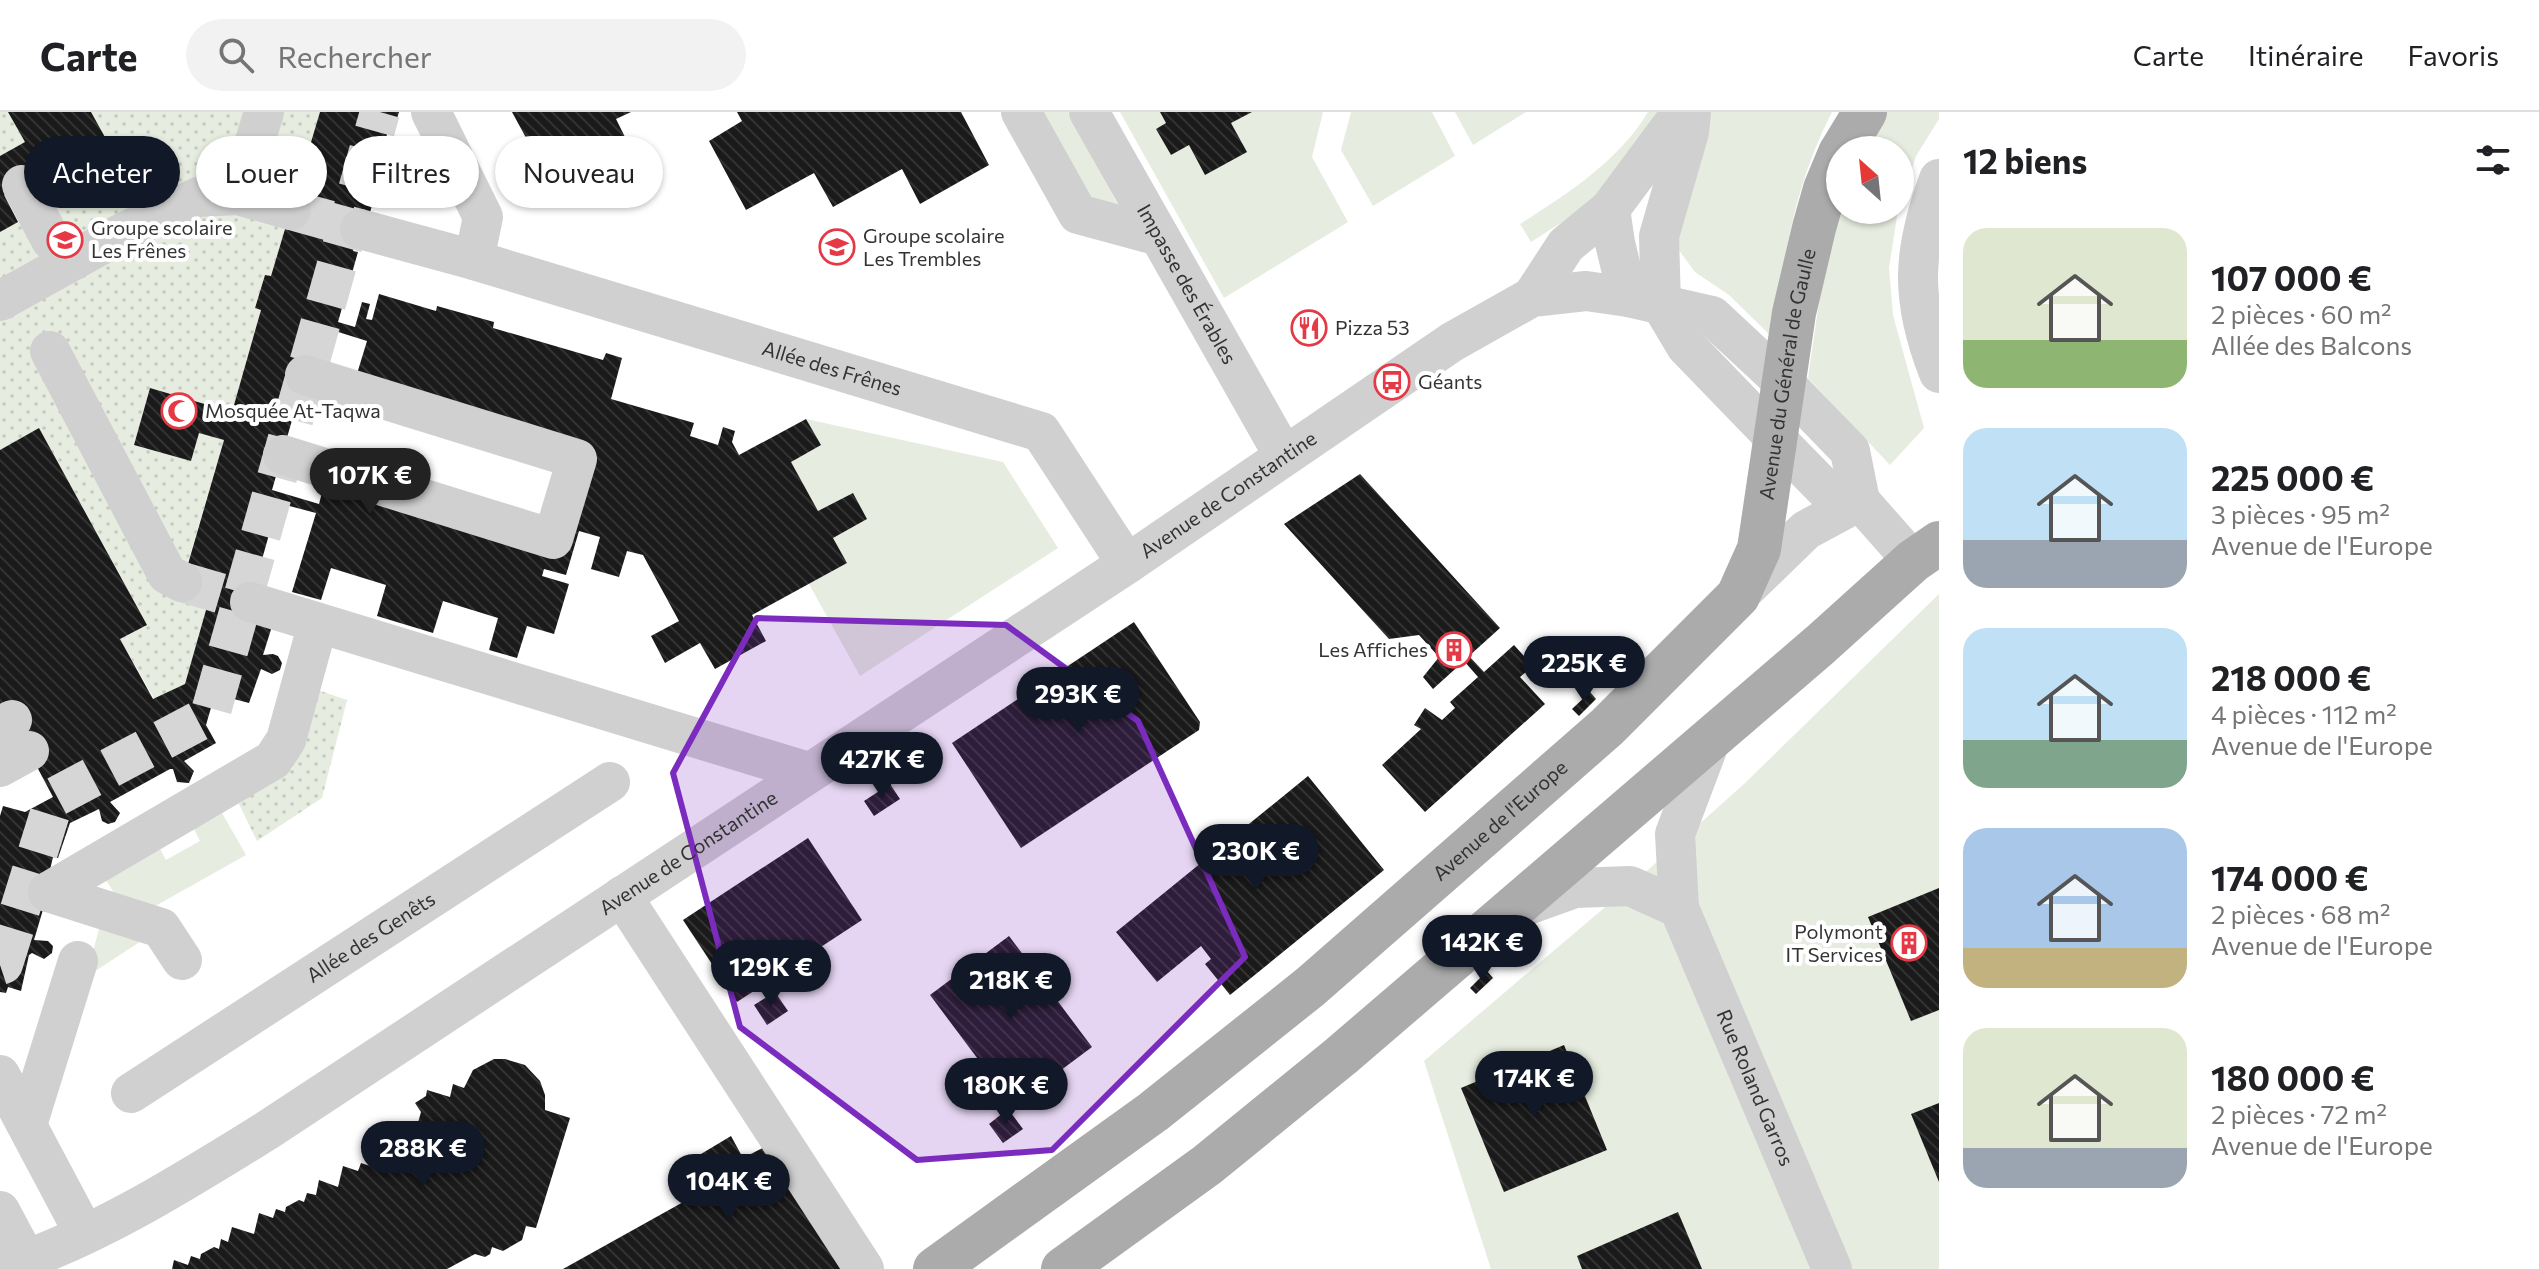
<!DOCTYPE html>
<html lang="fr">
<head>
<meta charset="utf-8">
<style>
	:root { --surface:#fff; --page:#f2f2f2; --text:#202124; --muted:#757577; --line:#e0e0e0; --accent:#111827 }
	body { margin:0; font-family:Commissioner,sans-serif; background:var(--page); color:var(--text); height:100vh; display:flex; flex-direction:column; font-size:30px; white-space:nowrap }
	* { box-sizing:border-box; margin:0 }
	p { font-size:26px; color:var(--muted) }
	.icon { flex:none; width:44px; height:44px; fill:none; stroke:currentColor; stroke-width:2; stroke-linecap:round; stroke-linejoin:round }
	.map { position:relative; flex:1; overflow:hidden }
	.side { display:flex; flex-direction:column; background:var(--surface); width:600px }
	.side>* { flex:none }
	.top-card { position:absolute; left:24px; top:24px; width:760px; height:72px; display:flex; gap:16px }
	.needle { width:52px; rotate:333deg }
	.fabs { position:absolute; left:1826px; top:24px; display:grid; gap:16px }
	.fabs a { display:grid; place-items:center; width:88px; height:88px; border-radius:50%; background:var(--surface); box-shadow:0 2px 6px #0004; font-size:40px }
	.price { position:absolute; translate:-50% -68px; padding:0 18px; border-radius:28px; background:var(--accent); color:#fff; font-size:26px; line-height:52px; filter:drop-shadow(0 2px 4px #0008) }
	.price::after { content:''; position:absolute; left:50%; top:48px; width:24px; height:18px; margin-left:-12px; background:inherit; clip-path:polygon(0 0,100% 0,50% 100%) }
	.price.active { background:#222; color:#fff }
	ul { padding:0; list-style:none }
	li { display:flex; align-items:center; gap:24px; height:200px; padding:0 24px }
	li span { display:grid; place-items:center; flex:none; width:224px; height:160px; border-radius:24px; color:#555 }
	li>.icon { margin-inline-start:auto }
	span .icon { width:96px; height:96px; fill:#fffc; stroke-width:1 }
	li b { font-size:34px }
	h2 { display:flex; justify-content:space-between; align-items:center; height:96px; padding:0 24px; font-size:34px }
	.pill { padding:0 28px; border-radius:36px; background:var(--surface); box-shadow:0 2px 6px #0004; font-size:28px; line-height:72px }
	.pill.active { background:var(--accent); color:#fff }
	header { display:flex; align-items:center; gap:48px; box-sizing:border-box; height:112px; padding:0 40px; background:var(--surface); border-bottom:2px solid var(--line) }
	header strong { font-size:38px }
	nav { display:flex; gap:44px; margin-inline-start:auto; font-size:28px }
	.search { width:560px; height:72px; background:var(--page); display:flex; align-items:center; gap:20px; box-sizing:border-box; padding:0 28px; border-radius:44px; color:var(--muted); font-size:30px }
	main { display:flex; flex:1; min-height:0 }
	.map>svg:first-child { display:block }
	.green { fill:#e6ecdf }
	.park { fill:url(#park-dots) }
	.building { fill:url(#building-back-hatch); fill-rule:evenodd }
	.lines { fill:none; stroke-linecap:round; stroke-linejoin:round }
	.minor-tunnel { stroke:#d6d6d6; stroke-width:40; stroke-dasharray:40 20; stroke-linecap:butt }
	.minor { stroke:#d0d0d0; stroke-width:40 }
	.major { stroke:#ababab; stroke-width:44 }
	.minor-bridge { stroke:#d0d0d0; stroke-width:40 }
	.marked { fill:#7b2cbf; fill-opacity:0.2; stroke:#7b2cbf; stroke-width:6; stroke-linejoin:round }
	.labels { text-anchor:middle; stroke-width:8; stroke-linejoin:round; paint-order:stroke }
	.poi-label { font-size:20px; fill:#333; stroke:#fff; text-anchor:start }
	.street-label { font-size:20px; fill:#333; stroke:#fff }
</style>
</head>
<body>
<header>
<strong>Carte</strong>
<div class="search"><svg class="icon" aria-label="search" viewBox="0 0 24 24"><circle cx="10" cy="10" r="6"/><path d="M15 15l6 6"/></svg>Rechercher</div>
<nav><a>Carte</a><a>Itinéraire</a><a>Favoris</a></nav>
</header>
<main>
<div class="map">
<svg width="1939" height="1157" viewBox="0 0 1939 1157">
	<defs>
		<pattern id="park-dots" width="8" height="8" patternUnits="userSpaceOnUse" patternTransform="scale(2)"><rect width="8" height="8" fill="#e6ecdf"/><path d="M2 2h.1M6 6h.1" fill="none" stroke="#c6cbc0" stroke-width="1.8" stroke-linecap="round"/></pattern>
		<pattern id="building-back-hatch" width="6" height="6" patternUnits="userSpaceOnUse" patternTransform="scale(2)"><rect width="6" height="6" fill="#1a1a1a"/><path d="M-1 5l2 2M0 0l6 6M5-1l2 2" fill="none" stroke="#333"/></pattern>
	</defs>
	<rect width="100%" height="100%" fill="#fff"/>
	<g class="green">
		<path d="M 1032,0 L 1068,0 L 1124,104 L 1080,87 Z"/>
		<path d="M 1120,0 L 1160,0 L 1166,11 L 1156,17 L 1171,43 L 1189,33 L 1247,40 L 1231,11 L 1252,0 L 1323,0 L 1312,45 L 1348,110 L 1224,186 Z"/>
		<path d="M 1351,0 L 1432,0 L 1455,44 L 1373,94 L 1341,38 Z"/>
		<path d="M 1455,0 L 1526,0 L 1473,33 Z"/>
		<path d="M 1648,0 L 1659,0 L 1601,79 L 1570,105 L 1531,130 L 1520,112 C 1567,82 1619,49 1648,0 Z"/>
		<path d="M 1708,0 L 1832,0 C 1794,74 1784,145 1773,226 L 1729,183 L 1695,160 L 1673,130 Z"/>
		<path d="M 1886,0 L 1939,0 L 1939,7 L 1916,44 L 1900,92 L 1900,38 L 1863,38 Z"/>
		<path d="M 1840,98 L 1898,98 L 1889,156 L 1893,203 L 1924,316 L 1890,353 L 1808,266 L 1829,121 Z"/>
		<path d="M 806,307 L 1003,350 L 1058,436 L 860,564 L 809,472 L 847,451 L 833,426 L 867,407 L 853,381 L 818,399 L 791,350 L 820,333 Z"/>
		<path d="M 1939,482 L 1939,1157 L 1491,1157 L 1424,949 L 1630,774 L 1744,672 Z"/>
		<path d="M 222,701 L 246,743 L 150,797 L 117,786 L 106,768 L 160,737 L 166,748 L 200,729 L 194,717 Z"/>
		<path d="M 101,810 L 149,824 L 86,865 Z"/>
	</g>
	<g class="park">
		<path d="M 0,0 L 320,0 L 271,164 L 265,163 L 255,195 L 261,198 L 232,300 L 150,276 L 134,333 L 191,349 L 199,321 L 224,328 L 179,480 L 174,481 L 208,491 L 185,572 L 155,588 L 120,527 L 146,514 L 38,317 L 0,338 Z"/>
		<path d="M 315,577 L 347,588 L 322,686 L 257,729 L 237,688 L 292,657 Z"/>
	</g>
	<g class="building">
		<path d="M 8,0 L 91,0 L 106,27 L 4,83 L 18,110 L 0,120 L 0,44 L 25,30 Z"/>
		<path d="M 320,0 L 399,0 L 395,13 L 390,12 L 382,40 L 387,41 L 379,70 L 374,68 L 370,81 L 375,82 L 367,112 L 362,111 L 353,139 L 358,140 L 338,210 L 355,215 L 362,190 L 370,192 L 366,207 L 372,208 L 379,182 L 436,199 L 437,194 L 494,210 L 493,216 L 603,248 L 606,241 L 622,246 L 611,287 L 694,311 L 690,324 L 718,333 L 723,315 L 735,319 L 732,330 L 739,343 L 806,307 L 821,333 L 791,350 L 818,399 L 853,381 L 867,407 L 833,426 L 847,451 L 752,503 L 766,529 L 715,557 L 700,531 L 665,551 L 651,524 L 679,509 L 643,443 L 627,439 L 619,465 L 591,457 L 600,425 L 579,419 L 566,463 L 544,457 L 542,464 L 569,472 L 554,522 L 527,514 L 517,546 L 489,538 L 498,506 L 443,489 L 433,521 L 377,504 L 386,473 L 331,456 L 321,488 L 292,480 L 316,401 L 278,391 L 247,500 L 273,511 L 263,543 L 273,542 L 278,544 L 282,551 L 280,558 L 272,562 L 261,557 L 249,591 L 215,582 L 206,613 L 216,631 L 184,649 L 194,659 L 189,671 L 177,670 L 173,657 L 170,657 L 110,690 L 120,701 L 115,710 L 108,712 L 102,709 L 99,697 L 70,711 L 58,746 L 53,745 L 49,762 L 53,764 L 34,828 L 48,829 L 53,834 L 52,841 L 44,847 L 32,841 L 29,843 L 21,879 L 8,875 L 6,881 L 0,880 L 0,704 L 3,694 L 25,700 L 53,685 L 3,591 L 0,593 L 0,338 L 39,316 L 147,513 L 120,527 L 153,587 L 185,572 L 208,491 L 179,483 L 224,328 L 199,321 L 191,349 L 134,333 L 150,276 L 232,300 L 261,198 L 255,196 L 265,163 L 271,164 ZM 319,214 L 367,229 L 356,265 L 592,336 L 560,441 L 325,369 L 319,392 L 272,378 Z"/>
		<path d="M 512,0 L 631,0 L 616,7 L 627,29 L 550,70 Z"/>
		<path d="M 737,0 L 961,0 L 989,53 L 920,92 L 902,57 L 833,95 L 814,61 L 746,98 L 709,29 L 742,9 Z"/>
		<path d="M 1160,0 L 1252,0 L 1231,11 L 1247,40 L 1205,63 L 1189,33 L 1171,43 L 1156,17 L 1166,11 Z"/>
		<path d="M 1360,362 L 1500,516 L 1469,544 L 1484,560 L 1514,533 L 1533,554 L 1520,565 L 1545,592 L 1425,700 L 1382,653 L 1421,617 L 1414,613 L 1425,596 L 1442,608 L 1455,596 L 1450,590 L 1478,565 L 1464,549 L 1433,577 L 1423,565 L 1439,545 L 1419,523 L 1389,527 L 1284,412 Z"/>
		<path d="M 1134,510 L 1200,610 L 1199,618 L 1021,736 L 952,631 Z"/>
		<path d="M 1590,580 L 1596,587 L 1579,604 L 1572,597 Z"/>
		<path d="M 1308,664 L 1384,758 L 1230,883 L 1205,852 L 1211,847 L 1201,834 L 1157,870 L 1116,820 Z"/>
		<path d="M 890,672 L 900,687 L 874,704 L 864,689 Z"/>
		<path d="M 808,726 L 862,808 L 737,890 L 683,808 Z"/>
		<path d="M 1939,776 L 1939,898 L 1911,909 L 1868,805 Z"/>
		<path d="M 1009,824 L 1092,935 L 1013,994 L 930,883 Z"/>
		<path d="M 1487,859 L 1493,866 L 1476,882 L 1470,876 Z"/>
		<path d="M 775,880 L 788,899 L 767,913 L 754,893 Z"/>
		<path d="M 1564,933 L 1607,1038 L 1504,1080 L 1461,976 Z"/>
		<path d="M 494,947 L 505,947 L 525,953 L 540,969 L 545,983 L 545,998 L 570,1006 L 536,1116 L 526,1114 L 522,1128 L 503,1139 L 492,1135 L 490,1142 L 485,1145 L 475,1142 L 447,1157 L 172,1157 L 174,1148 L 188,1153 L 191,1144 L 200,1147 L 201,1142 L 214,1135 L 219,1137 L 221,1127 L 228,1130 L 232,1115 L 254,1122 L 259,1101 L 273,1106 L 276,1097 L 285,1100 L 286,1095 L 299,1088 L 304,1090 L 307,1081 L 316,1083 L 319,1068 L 338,1075 L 343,1054 L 358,1059 L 361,1051 L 370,1054 L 374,1041 L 402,1050 L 408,1046 L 421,1000 L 415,991 L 426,984 L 427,978 L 450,985 L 453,972 L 464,976 L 473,958 Z"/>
		<path d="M 1939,991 L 1939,1070 L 1911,1002 Z"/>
		<path d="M 1008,997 L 1023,1017 L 1003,1031 L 989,1012 Z"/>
		<path d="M 731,1024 L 743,1046 L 776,1029 L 845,1157 L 563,1157 L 703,1079 L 691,1055 L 701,1042 Z"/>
		<path d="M 1678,1100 L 1702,1157 L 1582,1157 L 1577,1144 Z"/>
	</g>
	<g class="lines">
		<g class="minor-tunnel">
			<path d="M 291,98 L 360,117"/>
			<path d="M 182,470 L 250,490"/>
			<path d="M 0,853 L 3,852 L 55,685 L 210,603 L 380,0"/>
		</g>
		<g class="minor">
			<path d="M 1021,0 L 1078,102 L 1159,124"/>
			<path id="s1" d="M 1089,0 L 1284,344"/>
			<path d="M 1691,0 L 1689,20 L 1659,124 L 1661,192 L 1686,234 L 1775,326 L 1825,377 L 1860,389 L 1913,449"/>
			<path d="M 252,39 L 264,0"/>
			<path d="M 1939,67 C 1912,141 1910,187 1939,261"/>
			<path d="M 22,73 L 51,128"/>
			<path d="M 360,117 L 474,148 L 483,105 L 431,0"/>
			<path id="s2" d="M 474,148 L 1041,320 L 1127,452"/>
			<path d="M 1532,185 L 1566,133 L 1610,97"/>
			<path d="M 1628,185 L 1615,131 L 1610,97 L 1682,0"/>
			<path d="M 0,189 L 126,119 L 198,85 L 238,83 L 291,98"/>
			<path d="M 50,239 L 167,462 L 182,470"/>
			<path d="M 283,343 L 553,427 L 577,347 L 305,263"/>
			<path d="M 1741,481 L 1806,418 L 1860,389"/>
			<path d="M 250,490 L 808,660"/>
			<path d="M 0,615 L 12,608"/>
			<path id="s3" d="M 1712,624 L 1675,722 L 1679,796 L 1832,1157"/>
			<path d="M 0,655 L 29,639"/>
			<path d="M 48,780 L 273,648 L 286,628 L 318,511"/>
			<path d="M 48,780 L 161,816 L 182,848"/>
			<path d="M 622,784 L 864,1157"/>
			<path d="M 1516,797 L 1575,776 L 1630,774 L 1679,796"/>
			<path d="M 0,963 L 84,1121"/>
			<path id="s4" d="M 131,981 L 610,670"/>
			<path d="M 27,1013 L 78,849"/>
			<path id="s5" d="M 0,1157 C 95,1126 182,1071 266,1019 L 1127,452 L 1452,230 L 1532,185 L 1586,179 L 1628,185 L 1712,204 L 1784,271 L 1850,339 L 1860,389"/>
		</g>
		<g class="major">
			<path d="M 1842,38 L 1865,0"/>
			<path id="s6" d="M 935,1157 L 1153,1000 L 1310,875 L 1607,615 L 1738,484 L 1759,437 L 1794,201 L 1814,116 L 1825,77 L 1840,41"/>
			<path d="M 1063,1157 L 1207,1053 L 1341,944 L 1821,532 L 1913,449 L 1939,431"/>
		</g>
		<path class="minor-bridge" d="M 0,1099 L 31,1157"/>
	</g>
	<path class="marked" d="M 757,506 L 1006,513 L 1138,609 L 1245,845 L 1052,1038 L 917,1048 L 740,915 L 673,661 Z"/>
	<defs>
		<symbol id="school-ring" viewBox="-11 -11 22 22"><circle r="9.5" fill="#fff" stroke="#e63946" stroke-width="1.5"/><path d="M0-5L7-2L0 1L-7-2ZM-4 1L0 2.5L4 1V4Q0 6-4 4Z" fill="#e63946"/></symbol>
		<symbol id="restaurant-ring" viewBox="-11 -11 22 22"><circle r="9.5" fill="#fff" stroke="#e63946" stroke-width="1.5"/><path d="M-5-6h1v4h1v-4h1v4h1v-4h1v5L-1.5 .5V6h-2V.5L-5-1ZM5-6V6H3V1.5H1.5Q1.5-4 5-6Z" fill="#e63946"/></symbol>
		<symbol id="bus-ring" viewBox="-11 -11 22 22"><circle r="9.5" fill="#fff" stroke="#e63946" stroke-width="1.5"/><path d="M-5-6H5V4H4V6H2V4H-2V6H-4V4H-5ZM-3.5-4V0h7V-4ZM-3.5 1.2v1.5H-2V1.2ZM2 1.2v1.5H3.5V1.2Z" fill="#e63946"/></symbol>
		<symbol id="mosque-ring" viewBox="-11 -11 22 22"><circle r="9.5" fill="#fff" stroke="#e63946" stroke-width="1.5"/><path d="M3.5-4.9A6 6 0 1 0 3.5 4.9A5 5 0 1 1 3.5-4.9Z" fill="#e63946"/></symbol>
		<symbol id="building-ring" viewBox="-11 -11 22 22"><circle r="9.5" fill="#fff" stroke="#e63946" stroke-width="1.5"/><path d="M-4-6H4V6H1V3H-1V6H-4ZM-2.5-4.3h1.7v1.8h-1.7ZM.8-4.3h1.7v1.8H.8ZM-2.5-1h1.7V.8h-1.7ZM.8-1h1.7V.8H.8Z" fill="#e63946"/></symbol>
	</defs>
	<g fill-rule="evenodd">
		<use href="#school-ring" x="45" y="108" width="40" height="40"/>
		<use href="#school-ring" x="817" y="115" width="40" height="40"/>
		<use href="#restaurant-ring" x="1289" y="196" width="40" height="40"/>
		<use href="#bus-ring" x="1372" y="250" width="40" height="40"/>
		<use href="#mosque-ring" x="159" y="279" width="40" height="40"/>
		<use href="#building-ring" x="1434" y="518" width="40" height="40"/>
		<use href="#building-ring" x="1889" y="811" width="40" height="40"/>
	</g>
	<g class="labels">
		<g class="poi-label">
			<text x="91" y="123">Groupe scolaire<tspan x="91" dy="23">Les Frênes</tspan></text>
			<text x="863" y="131">Groupe scolaire<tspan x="863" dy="23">Les Trembles</tspan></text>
			<text x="1335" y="223">Pizza 53</text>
			<text x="1418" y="277">Géants</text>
			<text x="205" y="306">Mosquée At-Taqwa</text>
			<text x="1428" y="545" text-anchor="end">Les Affiches</text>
			<text x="1883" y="827" text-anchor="end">Polymont<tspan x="1883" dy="23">IT Services</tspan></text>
		</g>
		<g class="street-label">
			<text dy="7" stroke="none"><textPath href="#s1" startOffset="198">Impasse des Érables</textPath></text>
			<text dy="7" stroke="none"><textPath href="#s2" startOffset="374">Allée des Frênes</textPath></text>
			<text dy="7" stroke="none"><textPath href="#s6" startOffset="1278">Avenue du Général de Gaulle</textPath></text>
			<text dy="7" stroke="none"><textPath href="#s5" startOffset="1454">Avenue de Constantine</textPath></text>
			<text dy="7" stroke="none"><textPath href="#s6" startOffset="722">Avenue de l'Europe</textPath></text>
			<text dy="7" stroke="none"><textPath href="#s5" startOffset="806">Avenue de Constantine</textPath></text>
			<text dy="7" stroke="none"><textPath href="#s4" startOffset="286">Allée des Genêts</textPath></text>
			<text dy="7" stroke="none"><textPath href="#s3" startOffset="374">Rue Roland Garros</textPath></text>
		</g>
	</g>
</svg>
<div class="fabs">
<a><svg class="needle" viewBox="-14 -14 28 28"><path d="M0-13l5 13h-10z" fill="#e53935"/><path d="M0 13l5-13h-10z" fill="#757577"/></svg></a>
</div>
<b class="price active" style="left:370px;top:404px">107K €</b>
<b class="price" style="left:1584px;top:592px">225K €</b>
<b class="price" style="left:1078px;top:623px">293K €</b>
<b class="price" style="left:882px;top:688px">427K €</b>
<b class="price" style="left:1256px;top:780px">230K €</b>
<b class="price" style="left:1482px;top:871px">142K €</b>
<b class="price" style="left:771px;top:896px">129K €</b>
<b class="price" style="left:1011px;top:909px">218K €</b>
<b class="price" style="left:1534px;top:1007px">174K €</b>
<b class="price" style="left:1006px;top:1014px">180K €</b>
<b class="price" style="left:423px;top:1077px">288K €</b>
<b class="price" style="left:729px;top:1110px">104K €</b>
<div class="top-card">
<a class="pill active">Acheter</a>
<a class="pill">Louer</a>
<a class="pill">Filtres</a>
<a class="pill">Nouveau</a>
</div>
</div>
<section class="side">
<h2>12 biens<svg class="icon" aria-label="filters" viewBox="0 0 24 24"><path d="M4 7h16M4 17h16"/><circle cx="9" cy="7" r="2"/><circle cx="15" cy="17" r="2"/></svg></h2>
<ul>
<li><span style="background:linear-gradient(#dfe7d0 70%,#8fb573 0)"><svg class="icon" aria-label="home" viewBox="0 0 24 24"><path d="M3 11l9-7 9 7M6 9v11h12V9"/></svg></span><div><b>107 000 €</b><p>2 pièces · 60 m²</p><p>Allée des Balcons</p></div></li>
<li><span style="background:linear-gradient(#bfe0f5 70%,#9aa5b1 0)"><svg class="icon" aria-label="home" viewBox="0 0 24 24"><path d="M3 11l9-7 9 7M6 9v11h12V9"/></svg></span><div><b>225 000 €</b><p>3 pièces · 95 m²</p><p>Avenue de l'Europe</p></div></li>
<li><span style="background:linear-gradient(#bfe0f5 70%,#7fa58c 0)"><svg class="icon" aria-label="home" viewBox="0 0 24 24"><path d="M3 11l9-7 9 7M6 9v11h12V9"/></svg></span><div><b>218 000 €</b><p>4 pièces · 112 m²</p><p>Avenue de l'Europe</p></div></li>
<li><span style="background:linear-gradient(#a9c7e8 75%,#c2b280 0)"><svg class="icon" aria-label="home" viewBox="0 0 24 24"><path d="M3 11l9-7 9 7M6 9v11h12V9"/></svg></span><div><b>174 000 €</b><p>2 pièces · 68 m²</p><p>Avenue de l'Europe</p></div></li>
<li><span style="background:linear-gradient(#dfe7d0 75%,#9aa5b1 0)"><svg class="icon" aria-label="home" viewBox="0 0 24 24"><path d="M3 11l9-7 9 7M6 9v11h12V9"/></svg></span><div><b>180 000 €</b><p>2 pièces · 72 m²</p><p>Avenue de l'Europe</p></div></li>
</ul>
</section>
</main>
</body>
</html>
